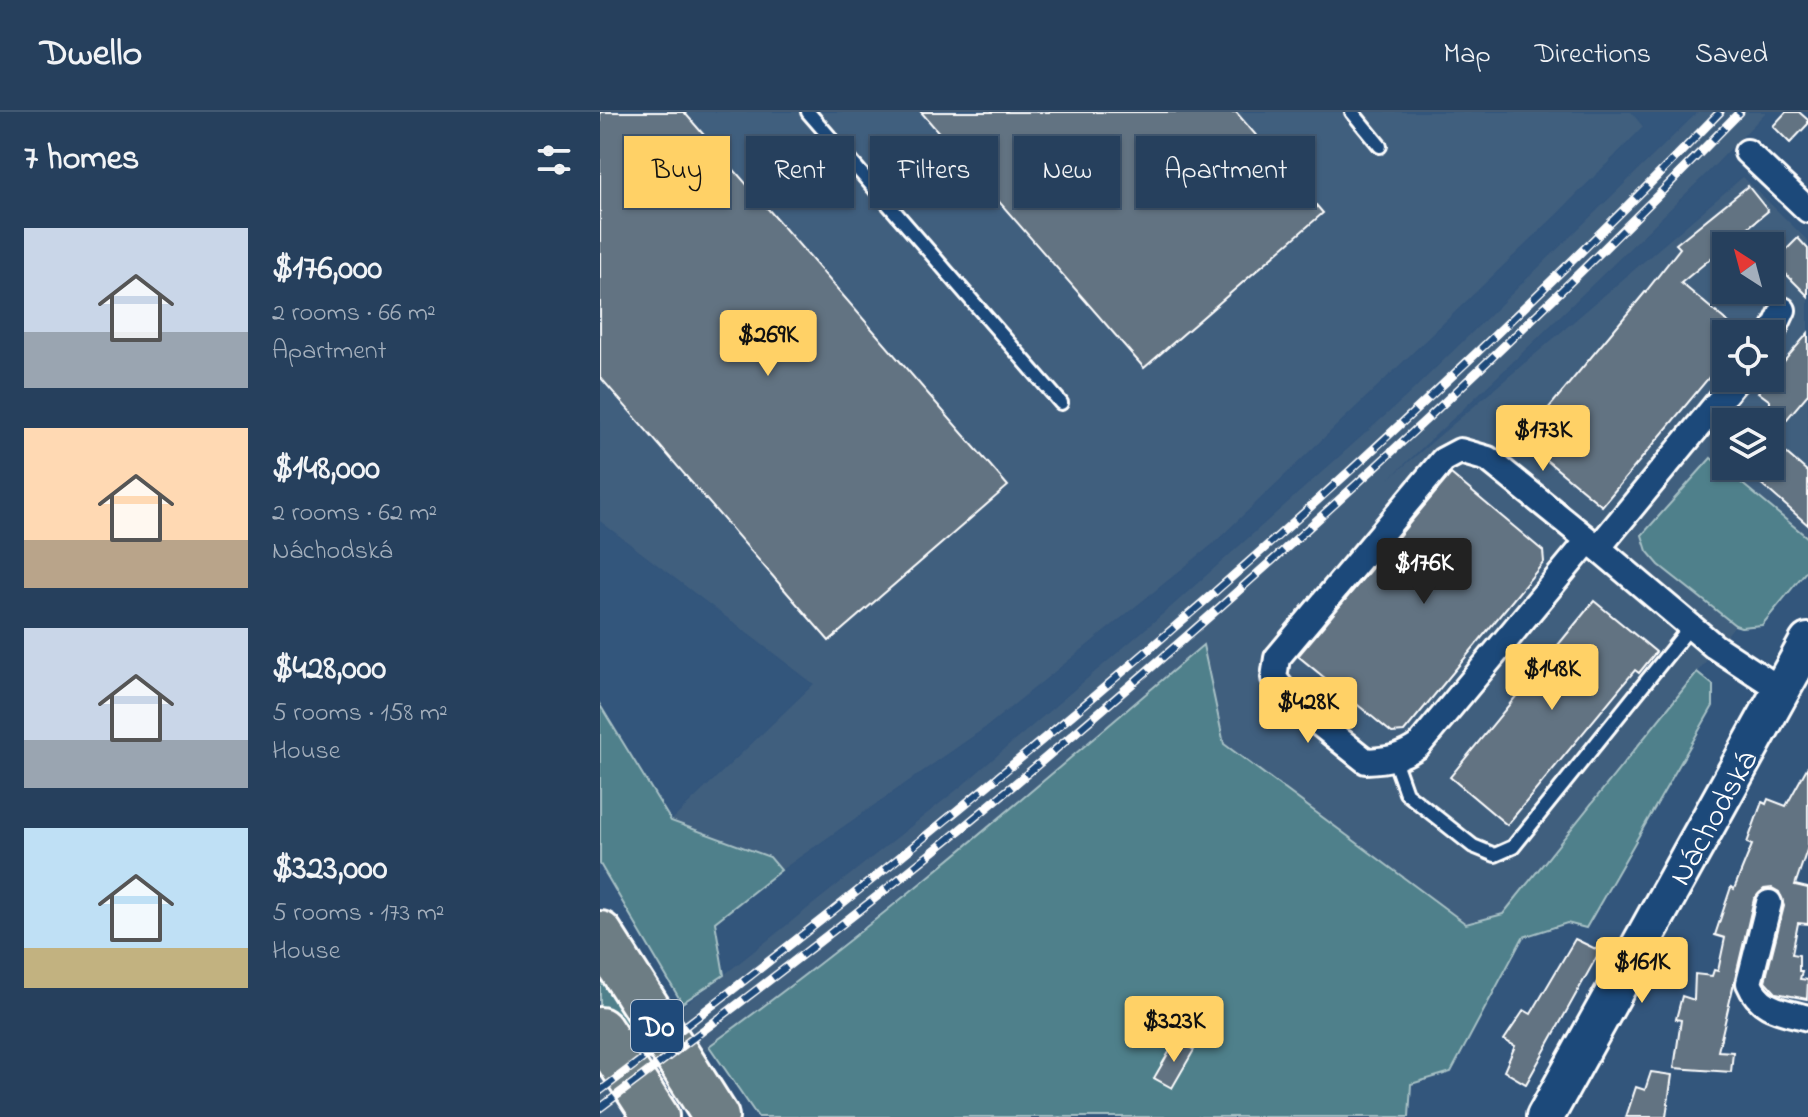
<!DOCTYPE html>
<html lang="en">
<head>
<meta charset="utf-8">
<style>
	:root { --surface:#26405d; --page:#2e4763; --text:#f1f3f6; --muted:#a4afbc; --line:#425972; --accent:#ffd166 }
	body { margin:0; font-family:"Indie Flower",sans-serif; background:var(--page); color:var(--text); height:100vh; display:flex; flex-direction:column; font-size:30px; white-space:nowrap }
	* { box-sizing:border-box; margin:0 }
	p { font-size:26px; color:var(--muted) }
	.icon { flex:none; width:44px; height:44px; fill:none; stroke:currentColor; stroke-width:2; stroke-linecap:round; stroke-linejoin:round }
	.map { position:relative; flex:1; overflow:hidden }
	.drawer { display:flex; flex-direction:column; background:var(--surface); width:600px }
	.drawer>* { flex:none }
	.guide { position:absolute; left:24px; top:24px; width:760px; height:72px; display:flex; gap:16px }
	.needle { width:52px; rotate:324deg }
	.controls { position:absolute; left:1112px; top:120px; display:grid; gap:16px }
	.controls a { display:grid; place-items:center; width:72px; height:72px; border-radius:0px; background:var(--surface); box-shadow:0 2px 6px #0004,0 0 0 2px var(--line); font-size:40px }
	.price { position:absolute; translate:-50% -68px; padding:0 18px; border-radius:8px; background:var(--accent); color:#111; font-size:26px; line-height:52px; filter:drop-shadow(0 2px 4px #0008) }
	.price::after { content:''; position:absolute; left:50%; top:48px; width:24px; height:18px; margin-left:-12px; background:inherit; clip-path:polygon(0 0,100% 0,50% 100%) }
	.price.current { background:#222; color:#fff }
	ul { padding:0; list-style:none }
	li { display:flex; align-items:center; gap:24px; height:200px; padding:0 24px }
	li span { display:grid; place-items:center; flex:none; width:224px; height:160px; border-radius:0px; color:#555 }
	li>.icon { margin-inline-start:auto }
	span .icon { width:96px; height:96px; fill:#fffc; stroke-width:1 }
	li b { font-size:34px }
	h2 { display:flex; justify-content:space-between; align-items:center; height:96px; padding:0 24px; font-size:34px }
	.tag { padding:0 28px; border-radius:0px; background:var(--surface); box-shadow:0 2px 6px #0004,0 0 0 2px var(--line); font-size:28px; line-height:72px }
	.tag.current { background:var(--accent); color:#111 }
	header { display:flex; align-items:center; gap:48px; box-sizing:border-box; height:112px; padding:0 40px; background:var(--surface); border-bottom:2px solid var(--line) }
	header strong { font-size:38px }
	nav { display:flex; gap:44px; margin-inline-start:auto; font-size:28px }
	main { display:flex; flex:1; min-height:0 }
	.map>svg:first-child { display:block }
	.built { fill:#415f7e; fill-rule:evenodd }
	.green { fill:#4f808b; stroke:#a7c0c5; stroke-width:2 }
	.building { fill:#627382; stroke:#fff; stroke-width:2 }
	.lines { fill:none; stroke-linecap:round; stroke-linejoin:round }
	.lane-casing { stroke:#fff; stroke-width:18 }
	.street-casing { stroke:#fff; stroke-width:30 }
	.secondary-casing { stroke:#fff; stroke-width:42 }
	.highway-casing { stroke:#fff; stroke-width:50 }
	.lane { stroke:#1f4a7a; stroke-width:12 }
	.street { stroke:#1f4a7a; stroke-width:24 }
	.secondary { stroke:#1f4a7a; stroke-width:36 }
	.highway { stroke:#6d7d84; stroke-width:44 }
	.rail-casing { stroke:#fff; stroke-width:9 }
	.rail { stroke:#1f4a7a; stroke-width:6; stroke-dasharray:18; stroke-linecap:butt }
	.labels { text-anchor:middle; stroke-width:6; stroke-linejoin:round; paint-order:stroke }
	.shield { fill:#1f4a7a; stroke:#bcc9d7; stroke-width:2 }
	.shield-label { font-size:30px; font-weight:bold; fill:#fff }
	.street-label { font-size:32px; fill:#fff; stroke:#1f4a7a }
</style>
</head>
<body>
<header>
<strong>Dwello</strong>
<nav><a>Map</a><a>Directions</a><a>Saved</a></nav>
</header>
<main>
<section class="drawer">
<h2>7 homes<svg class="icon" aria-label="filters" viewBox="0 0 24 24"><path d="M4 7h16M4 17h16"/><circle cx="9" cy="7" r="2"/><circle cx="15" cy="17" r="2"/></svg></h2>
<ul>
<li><span style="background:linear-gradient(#c9d6e8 65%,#9aa5b1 0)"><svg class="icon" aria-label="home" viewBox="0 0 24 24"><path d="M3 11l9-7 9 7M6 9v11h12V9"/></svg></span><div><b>$176,000</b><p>2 rooms · 66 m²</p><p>Apartment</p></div></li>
<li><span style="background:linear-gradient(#ffd9b3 70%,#b9a48a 0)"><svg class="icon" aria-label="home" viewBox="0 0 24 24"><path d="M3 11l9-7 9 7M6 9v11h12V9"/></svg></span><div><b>$148,000</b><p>2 rooms · 62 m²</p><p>Náchodská</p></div></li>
<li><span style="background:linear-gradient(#c9d6e8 70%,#9aa5b1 0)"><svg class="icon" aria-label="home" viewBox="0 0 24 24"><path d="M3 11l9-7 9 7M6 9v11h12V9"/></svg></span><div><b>$428,000</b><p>5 rooms · 158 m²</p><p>House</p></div></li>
<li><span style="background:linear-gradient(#bfe0f5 75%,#c2b280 0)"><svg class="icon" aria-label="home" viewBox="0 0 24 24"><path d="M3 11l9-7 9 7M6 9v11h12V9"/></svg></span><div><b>$323,000</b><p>5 rooms · 173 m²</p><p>House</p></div></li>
</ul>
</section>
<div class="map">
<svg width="1208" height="1005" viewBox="0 0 1208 1005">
	<rect width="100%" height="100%" fill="#33567c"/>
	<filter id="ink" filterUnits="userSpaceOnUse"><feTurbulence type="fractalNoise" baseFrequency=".0125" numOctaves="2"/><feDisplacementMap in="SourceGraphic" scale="16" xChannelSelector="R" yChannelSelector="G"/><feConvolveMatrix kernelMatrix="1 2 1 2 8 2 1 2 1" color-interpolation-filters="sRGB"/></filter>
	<g filter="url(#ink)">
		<g class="built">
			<path d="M 0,0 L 1031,0 L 1043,15 L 956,103 L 614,431 L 386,615 L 181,758 L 170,745 L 71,709 L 214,572 L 0,409 Z"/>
			<path d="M 1098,0 L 1166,0 L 1110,58 L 921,242 L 790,366 L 1143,65 L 1208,129 L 1208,426 L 1111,346 L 1059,453 L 1135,513 L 903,802 L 866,812 L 624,632 L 603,533 L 389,715 L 154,902 L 19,1005 L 0,1005 L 0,956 L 124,863 L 358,677 L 571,495 L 806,285 ZM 1126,134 L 1170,134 L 1170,178 L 1126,178 ZM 1126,222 L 1170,222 L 1170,266 L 1126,266 ZM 1126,310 L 1170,310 L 1170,354 L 1126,354 Z"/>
		</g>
		<g class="green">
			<path d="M 1111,346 L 1208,426 L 1208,457 L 1162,513 L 1141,515 L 1135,513 L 1059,453 L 1047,439 L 1042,423 Z"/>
			<path d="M 603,533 L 624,632 L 866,812 L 903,802 L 1097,560 L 1113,573 L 1113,594 L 986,816 L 967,811 L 923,825 L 851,960 L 811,972 L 809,1005 L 158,1005 L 109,934 C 282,810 442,670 603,533 Z"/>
			<path d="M 0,593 L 71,709 L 170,745 L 181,758 L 115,810 L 124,863 L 82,891 L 0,752 Z"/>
			<path d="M 0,855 L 48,932 L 32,944 L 0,894 Z"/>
		</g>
		<g class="building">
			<path d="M 0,0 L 84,0 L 408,374 L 229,529 L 0,265 Z"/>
			<path d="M 321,0 L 636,0 L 723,101 L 544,256 Z"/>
			<path d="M 1186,0 L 1199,0 L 1208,8 L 1208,12 L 1190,31 L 1173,14 Z"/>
			<path d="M 1148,74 L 1168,99 L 1081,171 L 1142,222 L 1126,222 L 1126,245 L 1002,394 L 922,328 L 1047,178 L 1080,136 L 1076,132 Z"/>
			<path d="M 1198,126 L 1208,137 L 1208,184 L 1174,150 Z"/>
			<path d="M 1208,221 L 1208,282 L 1170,327 L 1208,360 L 1208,413 L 1141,354 L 1170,354 L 1170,289 L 1158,280 Z"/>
			<path d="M 851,362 L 943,439 L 944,450 L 804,620 L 792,621 L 698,544 Z"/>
			<path d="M 994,489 L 1056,540 L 1039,561 L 1035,558 L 907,713 L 850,665 Z"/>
			<path d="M 1208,654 L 1208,735 L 1195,773 L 1208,776 L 1208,812 L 1198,811 L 1192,842 L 1199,843 L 1199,859 L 1202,859 L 1200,867 L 1208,868 L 1207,887 L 1176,881 L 1165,869 L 1184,794 L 1179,780 L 1172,776 L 1164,777 L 1154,787 L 1118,939 L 1133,940 L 1131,960 L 1074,956 L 1081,908 L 1076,907 L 1082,884 L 1094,888 L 1095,862 L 1112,864 L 1114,858 L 1118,859 L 1125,826 L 1115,823 L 1131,775 L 1134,777 L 1152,733 L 1147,731 L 1162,690 L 1166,692 L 1168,687 L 1186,694 Z"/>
			<path d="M 975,827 L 1000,839 L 926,972 L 904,959 L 915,934 L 904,928 L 924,898 L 931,902 Z"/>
			<path d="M 576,928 L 594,938 L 572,976 L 554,966 Z"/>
			<path d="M 1051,960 L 1072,963 L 1066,1005 L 1026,1005 L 1036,975 L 1045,978 Z"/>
		</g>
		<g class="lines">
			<defs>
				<g id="lane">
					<path d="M 208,0 L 461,291"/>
					<path d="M 752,0 L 780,34"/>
					<path d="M 794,647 L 806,681 L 873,734 L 895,743 L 913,735 L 1090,515"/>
				</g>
				<g id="street">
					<path d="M 1147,40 L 1208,98"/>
					<path d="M 1170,226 L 1183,198"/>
					<path d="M 1138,266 L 998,436 L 1114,534 L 1181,578"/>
					<path d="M 988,429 L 818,634 C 800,646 788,648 766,649 L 691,589 L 674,566 L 677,546 L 843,348 L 860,339 L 888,347 L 998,436"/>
					<path d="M 1169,791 L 1149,871 C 1160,898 1182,899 1208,906"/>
				</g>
				<path id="secondary" d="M 945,1005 L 1208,530"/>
				<g id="highway">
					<path d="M 0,822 L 116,1005"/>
					<path d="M 0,918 L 56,1005"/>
				</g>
			</defs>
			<use href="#lane" class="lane-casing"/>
			<use href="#street" class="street-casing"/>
			<use href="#secondary" class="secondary-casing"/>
			<use href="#highway" class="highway-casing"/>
			<use href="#lane" class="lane"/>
			<use href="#street" class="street"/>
			<use href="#secondary" class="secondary"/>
			<use href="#highway" class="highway"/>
			<defs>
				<g id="rail">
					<path d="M 0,979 C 397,680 774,357 1120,0"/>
					<path d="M 0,996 C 128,900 256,804 379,702 C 644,481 899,248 1140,0"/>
				</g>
			</defs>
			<use href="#rail" class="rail-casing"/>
			<use href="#rail" class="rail"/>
		</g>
	</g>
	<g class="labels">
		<rect class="shield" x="31" y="888" width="52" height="52" rx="6"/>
		<g class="shield-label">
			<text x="57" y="924">D0</text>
		</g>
		<g class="street-label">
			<text transform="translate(1112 705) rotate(-61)" y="11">Náchodská</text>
		</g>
	</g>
</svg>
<div class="controls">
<a><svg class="needle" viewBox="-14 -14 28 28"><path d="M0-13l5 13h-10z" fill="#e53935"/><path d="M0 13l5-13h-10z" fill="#a4afbc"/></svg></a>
<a><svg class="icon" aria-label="locate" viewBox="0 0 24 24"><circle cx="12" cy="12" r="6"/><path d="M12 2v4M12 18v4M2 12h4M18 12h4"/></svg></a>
<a><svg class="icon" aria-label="layers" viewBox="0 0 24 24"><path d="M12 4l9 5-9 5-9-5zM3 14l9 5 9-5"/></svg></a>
</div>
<b class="price" style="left:168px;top:266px">$269K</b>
<b class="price" style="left:943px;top:361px">$173K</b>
<b class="price current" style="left:824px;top:494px">$176K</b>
<b class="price" style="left:952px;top:600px">$148K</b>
<b class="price" style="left:708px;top:633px">$428K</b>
<b class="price" style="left:1042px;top:893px">$161K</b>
<b class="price" style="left:574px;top:952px">$323K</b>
<div class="guide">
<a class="tag current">Buy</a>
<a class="tag">Rent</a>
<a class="tag">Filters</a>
<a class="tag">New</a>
<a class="tag">Apartment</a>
</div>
</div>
</main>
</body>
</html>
